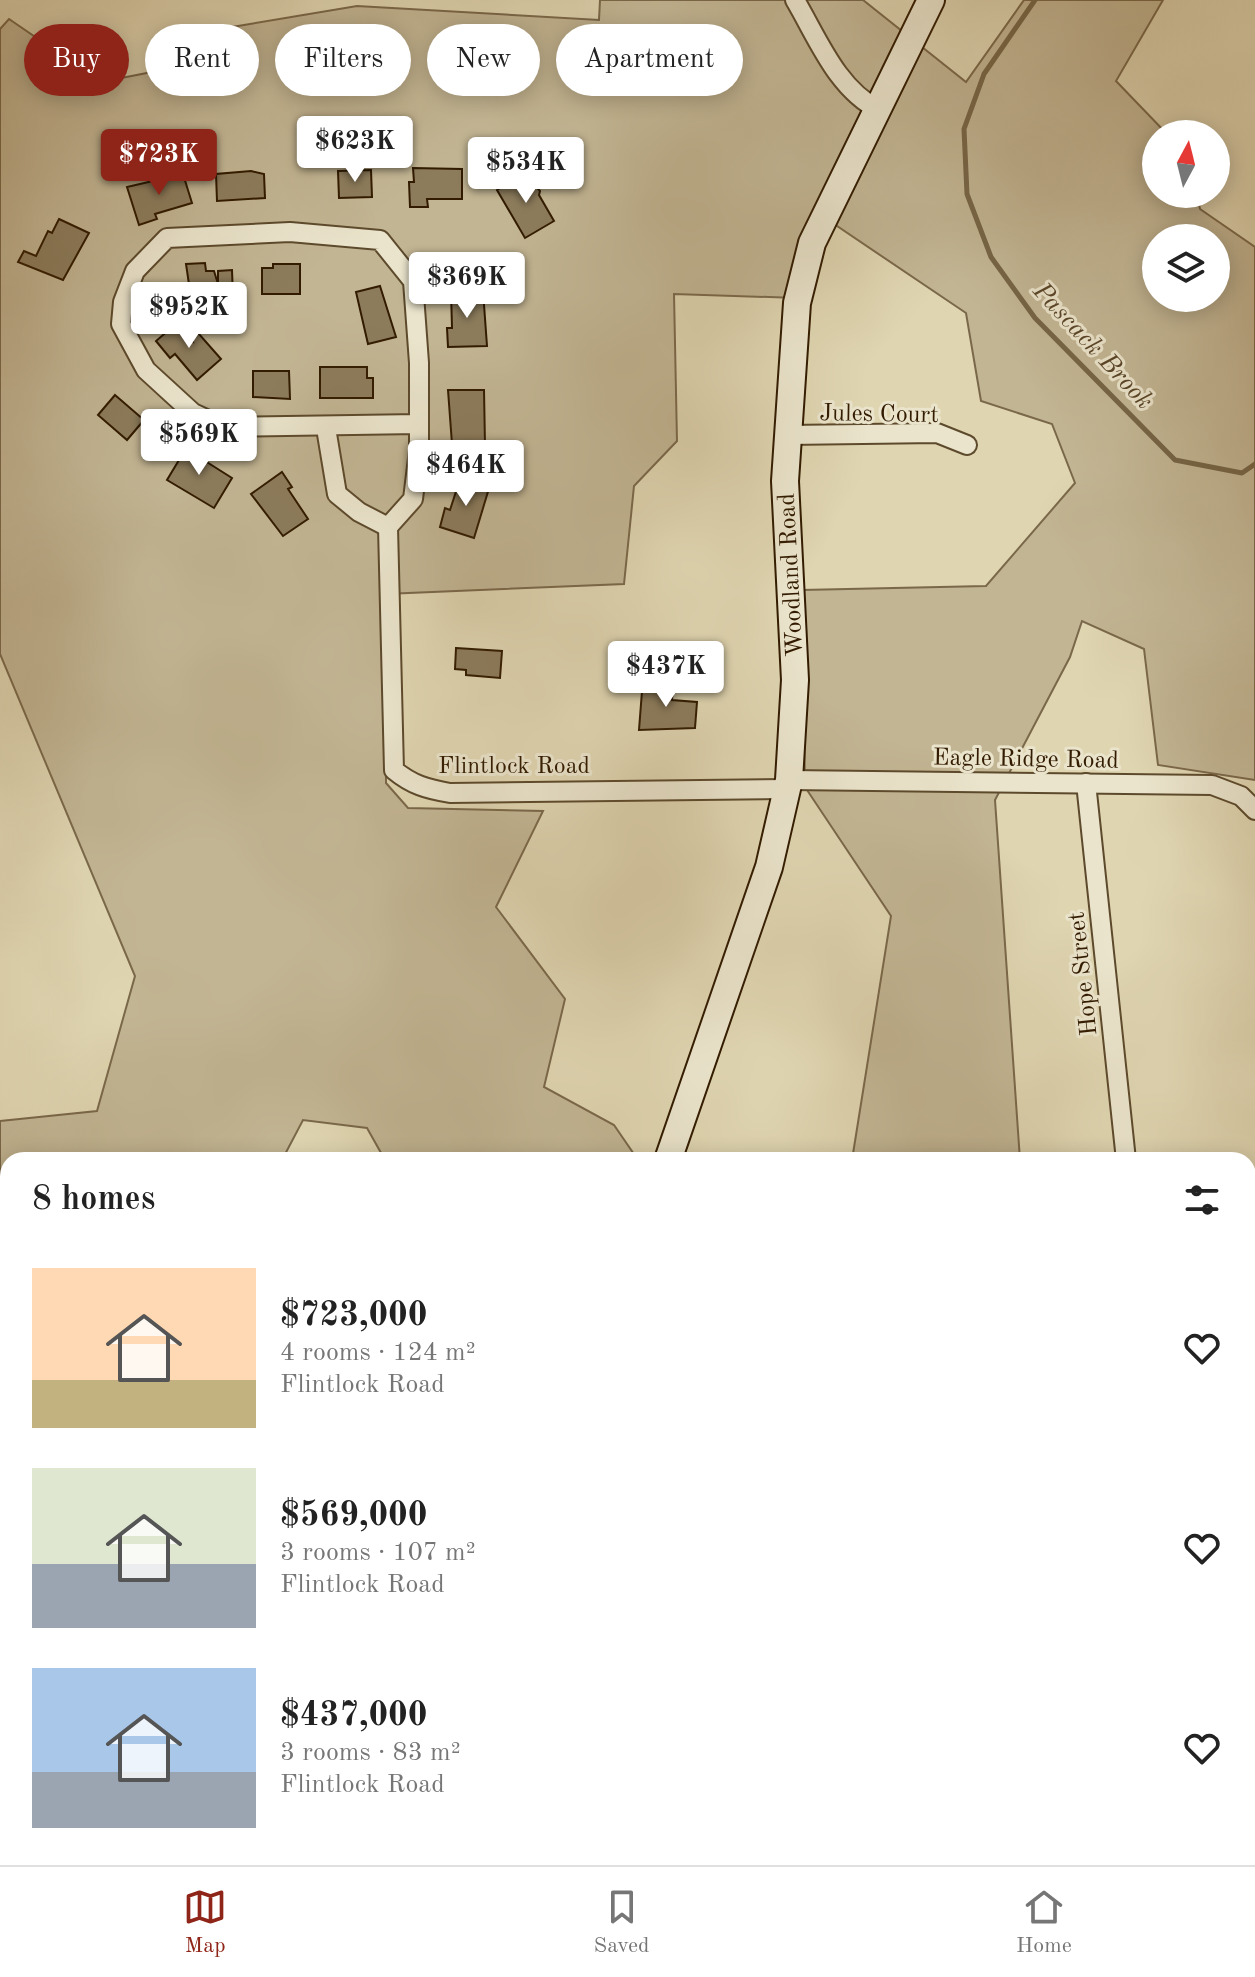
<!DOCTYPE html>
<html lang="en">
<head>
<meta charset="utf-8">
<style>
	:root { --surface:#fff; --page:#f6f6f6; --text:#222; --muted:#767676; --line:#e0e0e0; --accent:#8f2418 }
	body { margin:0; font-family:"Old Standard TT",serif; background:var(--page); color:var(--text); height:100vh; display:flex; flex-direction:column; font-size:30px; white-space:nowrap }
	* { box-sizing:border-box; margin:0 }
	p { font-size:26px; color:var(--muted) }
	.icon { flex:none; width:44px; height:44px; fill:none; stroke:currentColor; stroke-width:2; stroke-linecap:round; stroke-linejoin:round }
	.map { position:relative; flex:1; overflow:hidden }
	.drawer { position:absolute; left:0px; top:1152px; width:1256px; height:714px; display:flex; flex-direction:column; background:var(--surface); border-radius:24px 24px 0 0; box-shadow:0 4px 20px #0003 }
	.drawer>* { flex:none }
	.banner { position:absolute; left:24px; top:24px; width:800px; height:72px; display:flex; gap:16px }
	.needle { width:52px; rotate:7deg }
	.tools { position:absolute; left:1142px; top:120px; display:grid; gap:16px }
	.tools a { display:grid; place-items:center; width:88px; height:88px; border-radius:50%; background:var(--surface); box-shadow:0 4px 20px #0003; font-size:40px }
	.price { position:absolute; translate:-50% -68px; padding:0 18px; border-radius:8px; background:#fff; color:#222; font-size:26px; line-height:52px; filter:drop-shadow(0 2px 4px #0008) }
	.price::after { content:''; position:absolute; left:50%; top:48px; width:24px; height:18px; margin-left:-12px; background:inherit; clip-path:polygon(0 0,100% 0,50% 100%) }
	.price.current { background:var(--accent); color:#fff }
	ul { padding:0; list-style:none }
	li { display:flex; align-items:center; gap:24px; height:200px; padding:0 32px }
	li span { display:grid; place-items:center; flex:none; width:224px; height:160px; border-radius:0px; color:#555 }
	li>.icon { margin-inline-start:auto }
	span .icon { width:96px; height:96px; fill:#fffc; stroke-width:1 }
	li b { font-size:34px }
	h2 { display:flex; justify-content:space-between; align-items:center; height:96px; padding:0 32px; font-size:34px }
	.tag { padding:0 28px; border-radius:36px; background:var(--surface); box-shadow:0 4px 20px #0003; font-size:28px; line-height:72px }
	.tag.current { background:var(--accent); color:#fff }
	.dock { display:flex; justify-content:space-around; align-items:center; height:112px; border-top:2px solid var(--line); background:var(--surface); font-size:22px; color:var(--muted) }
	.dock a { display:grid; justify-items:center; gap:4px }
	.dock .current { color:var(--accent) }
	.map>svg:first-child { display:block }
	.green { fill:#c2b593; stroke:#7a684a; stroke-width:2; fill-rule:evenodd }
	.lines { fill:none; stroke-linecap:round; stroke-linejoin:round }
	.stream { stroke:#766546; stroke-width:5 }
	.building { fill:#8c7c5c; stroke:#321b00; stroke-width:2 }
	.street-casing { stroke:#5d4a2c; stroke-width:22 }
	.secondary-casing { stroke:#321b00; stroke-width:30 }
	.primary-casing { stroke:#321b00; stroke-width:34 }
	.street { stroke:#eae4cc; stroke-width:18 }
	.secondary { stroke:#eae4cc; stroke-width:26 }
	.primary { stroke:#dfd5b1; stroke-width:30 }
	.labels { text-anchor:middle; stroke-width:6; stroke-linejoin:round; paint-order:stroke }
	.street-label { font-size:24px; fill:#321b00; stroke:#eae4cc }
	.water-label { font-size:26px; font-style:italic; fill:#5a4629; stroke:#eae4cc }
</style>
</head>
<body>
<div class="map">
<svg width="1255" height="1865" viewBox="0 0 1255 1865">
	<rect width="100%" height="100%" fill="#dfd5b1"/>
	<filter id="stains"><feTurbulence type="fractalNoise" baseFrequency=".0025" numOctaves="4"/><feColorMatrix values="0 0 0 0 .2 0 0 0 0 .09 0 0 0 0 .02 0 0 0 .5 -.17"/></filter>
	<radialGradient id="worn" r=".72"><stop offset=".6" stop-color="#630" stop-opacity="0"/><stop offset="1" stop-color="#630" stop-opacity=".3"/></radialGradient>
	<path class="green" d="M 600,0 L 863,0 L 966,82 L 1024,0 L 1163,0 L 1116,81 L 1167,134 L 1156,134 L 1156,194 L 1197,194 L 1200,209 L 1255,247 L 1255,780 L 1158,765 L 1144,649 L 1082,621 L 1070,657 L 995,800 L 1020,1160 L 852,1160 L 891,916 L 805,787 L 802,590 L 986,586 L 1075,483 L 1052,424 L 981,401 L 966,313 L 834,224 L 797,298 L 674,294 L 677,441 L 634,486 L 624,584 L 385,594 L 386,783 L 408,808 L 543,811 L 496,907 L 565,999 L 544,1087 L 614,1125 L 638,1160 L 385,1160 L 367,1128 L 303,1120 L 282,1160 L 8,1160 L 8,1535 L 0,1530 L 0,1121 L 97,1111 L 135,976 L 0,654 L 0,29 L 9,19 L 101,82 L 162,70 L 184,35 L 357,6 L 599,20 ZM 1156,238 L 1216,238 L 1216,298 L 1156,298 Z"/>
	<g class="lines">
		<path class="stream" d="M 1035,0 L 984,74 L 964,129 L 967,194 L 991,257 L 1035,318 L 1175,460 L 1242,473 L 1255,464"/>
	</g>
	<g class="building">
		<path d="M 413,168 L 462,169 L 462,199 L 427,199 L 428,207 L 410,207 L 409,182 L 414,182 Z"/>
		<path d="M 371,170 L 372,197 L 339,198 L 338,171 Z"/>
		<path d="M 251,171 L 264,174 L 265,198 L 217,201 L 216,174 Z"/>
		<path d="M 525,173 L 540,191 L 539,195 L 554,221 L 525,238 L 497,190 Z"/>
		<path d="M 183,174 L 192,203 L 155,214 L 157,219 L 139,225 L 127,187 Z"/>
		<path d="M 59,219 L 89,233 L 63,280 L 18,262 L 24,251 L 36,256 L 48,231 L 52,233 Z"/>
		<path d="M 205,263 L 206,271 L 214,271 L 218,284 L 218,271 L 232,270 L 233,297 L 191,298 L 186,264 Z"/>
		<path d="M 273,264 L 300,264 L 300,294 L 262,294 L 262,268 L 273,268 Z"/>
		<path d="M 380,286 L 396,337 L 368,344 L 356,292 Z"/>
		<path d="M 451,291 L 483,291 L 487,346 L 448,347 L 447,328 L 452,328 Z"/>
		<path d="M 177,323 L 193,341 L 192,326 L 221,359 L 197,380 L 175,354 L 170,358 L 156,341 Z"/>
		<path d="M 320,367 L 367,367 L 367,378 L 373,378 L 373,398 L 320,398 Z"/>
		<path d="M 253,371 L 289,371 L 290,399 L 253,397 Z"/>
		<path d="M 448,390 L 484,390 L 485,445 L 452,444 Z"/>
		<path d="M 115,395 L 144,420 L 127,440 L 98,415 Z"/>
		<path d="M 188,445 L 205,454 L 202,459 L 232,478 L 214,508 L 167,480 Z"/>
		<path d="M 282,472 L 292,487 L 288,489 L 308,519 L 283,536 L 251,494 Z"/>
		<path d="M 461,476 L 490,485 L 474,538 L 440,527 L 445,508 L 450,510 Z"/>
		<path d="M 456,648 L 502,651 L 500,678 L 466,675 L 466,670 L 455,669 Z"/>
		<path d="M 654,678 L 674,679 L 672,700 L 697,702 L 695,728 L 639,730 L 642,691 L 652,692 Z"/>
	</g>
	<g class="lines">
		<defs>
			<g id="street">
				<path d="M 795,0 C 818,39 837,89 879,110"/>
				<path d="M 418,424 L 223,427 L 193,413 L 146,370 L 121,324 L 123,302 L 135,271 L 167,238 L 290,232 L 380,240 L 413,281 L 419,363 L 419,450 L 413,499 L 388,527 L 394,770 C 412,785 427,789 450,793 L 787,789"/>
				<path d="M 326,428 L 337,494 L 359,512 L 388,527"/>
				<path d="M 788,435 L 937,433 L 967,445"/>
				<path d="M 789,780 L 1212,785 L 1241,796 L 1255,810"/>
				<path d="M 1086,783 L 1126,1160"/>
				<path d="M 1248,1357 L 1255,1360"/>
				<path d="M 1248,1587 L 1255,1590"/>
				<path d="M 1248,1666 L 1255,1648"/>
				<path d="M 975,1858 L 975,1865"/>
				<path d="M 10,1865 L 14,1858"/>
				<path d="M 1196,1865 L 1197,1858"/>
			</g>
			<g id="secondary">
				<path d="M 668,1160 L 769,867 L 789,780 L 795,680 L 785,481 L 797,303 L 812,243 L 931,0"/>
				<path d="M 524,1865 L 525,1858"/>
			</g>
			<g id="primary">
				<path d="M 0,1811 L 8,1817"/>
				<path d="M 70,1858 L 80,1865"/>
			</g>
		</defs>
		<use href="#street" class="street-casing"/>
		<use href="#secondary" class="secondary-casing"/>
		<use href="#primary" class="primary-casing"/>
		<use href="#street" class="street"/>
		<use href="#secondary" class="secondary"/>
		<use href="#primary" class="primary"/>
	</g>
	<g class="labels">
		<g class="street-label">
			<text transform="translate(879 413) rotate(1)" y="8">Jules Court</text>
			<text transform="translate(790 575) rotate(-93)" y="8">Woodland Road</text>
			<text transform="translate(1026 758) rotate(1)" y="8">Eagle Ridge Road</text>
			<text x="514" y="773">Flintlock Road</text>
			<text transform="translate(1082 974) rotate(-96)" y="8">Hope Street</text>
		</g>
		<g class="water-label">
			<text transform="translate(1094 345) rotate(47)" y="9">Pascack Brook</text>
		</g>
	</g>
	<rect width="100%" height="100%" filter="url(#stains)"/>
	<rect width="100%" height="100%" fill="url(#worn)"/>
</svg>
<div class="tools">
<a><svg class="needle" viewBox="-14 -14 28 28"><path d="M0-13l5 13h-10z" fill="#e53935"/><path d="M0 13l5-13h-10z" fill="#767676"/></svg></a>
<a><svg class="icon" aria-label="layers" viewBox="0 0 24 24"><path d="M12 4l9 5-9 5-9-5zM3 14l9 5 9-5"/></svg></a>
</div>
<b class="price" style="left:355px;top:184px">$623K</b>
<b class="price current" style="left:159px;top:197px">$723K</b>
<b class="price" style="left:526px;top:205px">$534K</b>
<b class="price" style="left:467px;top:320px">$369K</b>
<b class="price" style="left:189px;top:350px">$952K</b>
<b class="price" style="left:199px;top:477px">$569K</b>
<b class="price" style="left:466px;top:508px">$464K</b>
<b class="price" style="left:666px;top:709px">$437K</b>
<div class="banner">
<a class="tag current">Buy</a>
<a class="tag">Rent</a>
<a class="tag">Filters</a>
<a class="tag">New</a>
<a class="tag">Apartment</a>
</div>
<section class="drawer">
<h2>8 homes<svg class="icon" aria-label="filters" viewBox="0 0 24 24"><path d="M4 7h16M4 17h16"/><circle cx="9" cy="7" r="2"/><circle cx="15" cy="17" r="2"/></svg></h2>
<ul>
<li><span style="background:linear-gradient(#ffd9b3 70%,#c2b280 0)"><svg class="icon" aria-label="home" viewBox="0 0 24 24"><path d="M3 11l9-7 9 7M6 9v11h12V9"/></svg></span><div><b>$723,000</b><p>4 rooms · 124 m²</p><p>Flintlock Road</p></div><svg class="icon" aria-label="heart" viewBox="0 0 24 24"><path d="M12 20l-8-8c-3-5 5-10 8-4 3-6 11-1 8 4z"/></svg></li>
<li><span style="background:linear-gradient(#dfe7d0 60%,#9aa5b1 0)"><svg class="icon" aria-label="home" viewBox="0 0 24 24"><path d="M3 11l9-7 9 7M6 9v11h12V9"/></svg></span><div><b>$569,000</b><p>3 rooms · 107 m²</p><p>Flintlock Road</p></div><svg class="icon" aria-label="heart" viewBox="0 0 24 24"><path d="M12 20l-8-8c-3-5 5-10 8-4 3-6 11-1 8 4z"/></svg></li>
<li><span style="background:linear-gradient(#a9c7e8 65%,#9aa5b1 0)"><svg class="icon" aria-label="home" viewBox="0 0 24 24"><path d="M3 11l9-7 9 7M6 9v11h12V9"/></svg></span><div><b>$437,000</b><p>3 rooms · 83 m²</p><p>Flintlock Road</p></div><svg class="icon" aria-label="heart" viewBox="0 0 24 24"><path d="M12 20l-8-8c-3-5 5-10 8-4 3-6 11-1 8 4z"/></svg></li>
</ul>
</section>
</div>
<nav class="dock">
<a class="current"><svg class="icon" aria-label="map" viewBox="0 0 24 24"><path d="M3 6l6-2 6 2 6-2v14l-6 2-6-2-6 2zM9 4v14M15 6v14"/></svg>Map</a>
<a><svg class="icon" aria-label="saved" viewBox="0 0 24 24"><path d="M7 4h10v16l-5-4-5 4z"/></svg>Saved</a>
<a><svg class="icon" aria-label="home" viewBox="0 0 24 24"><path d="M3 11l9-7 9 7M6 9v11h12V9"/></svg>Home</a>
</nav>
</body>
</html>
